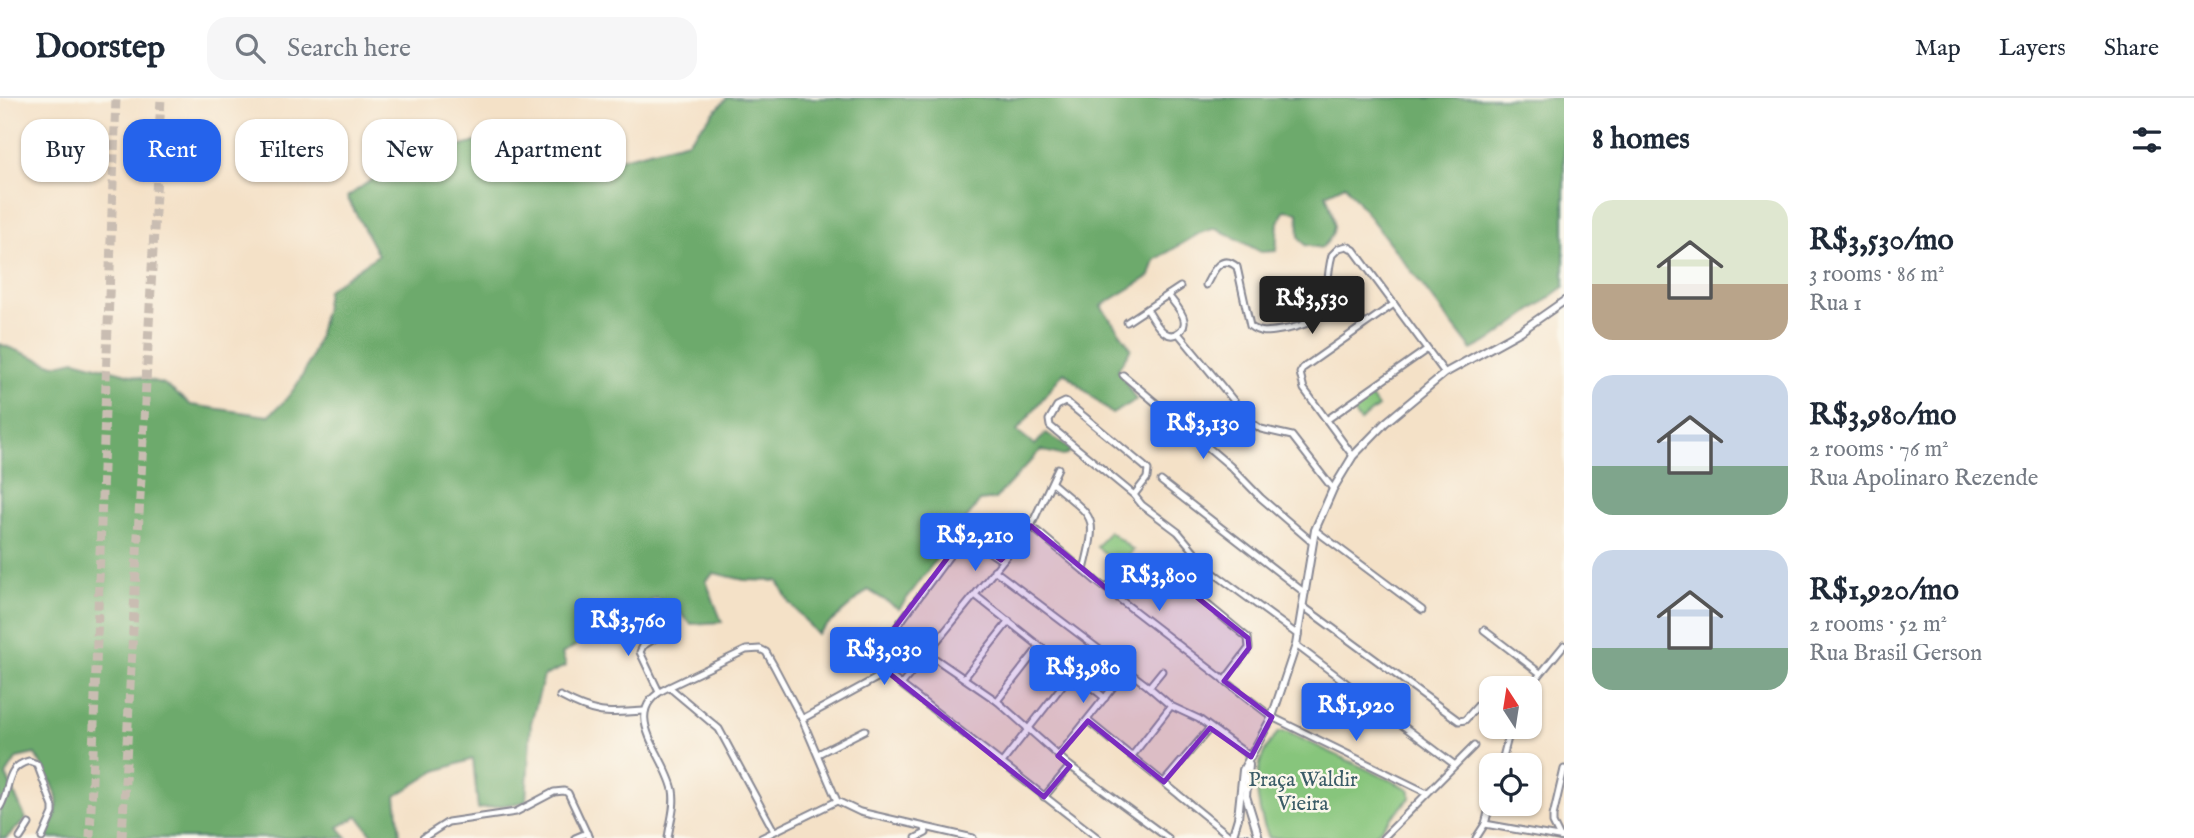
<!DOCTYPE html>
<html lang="en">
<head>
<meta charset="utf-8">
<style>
	:root { --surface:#fff; --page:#f6f6f7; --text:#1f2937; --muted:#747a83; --line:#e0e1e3; --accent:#2563eb }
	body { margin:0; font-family:"IM FELL English",serif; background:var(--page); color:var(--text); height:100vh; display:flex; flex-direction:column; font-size:26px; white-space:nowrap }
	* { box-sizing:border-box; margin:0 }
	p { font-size:23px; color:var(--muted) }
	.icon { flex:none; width:38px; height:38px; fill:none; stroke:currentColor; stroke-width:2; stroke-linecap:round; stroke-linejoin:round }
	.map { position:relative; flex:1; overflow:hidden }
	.drawer { display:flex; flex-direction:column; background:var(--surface); width:630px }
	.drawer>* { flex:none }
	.guide { position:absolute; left:21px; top:21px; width:665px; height:63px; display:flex; gap:14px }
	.needle { width:46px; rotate:348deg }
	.fabs { position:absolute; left:1479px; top:578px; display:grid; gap:14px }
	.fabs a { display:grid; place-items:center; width:63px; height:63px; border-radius:14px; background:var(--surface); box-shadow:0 2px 5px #0004; font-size:35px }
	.price { position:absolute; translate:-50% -60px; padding:0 16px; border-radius:7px; background:var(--accent); color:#fff; font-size:23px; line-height:46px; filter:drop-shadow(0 2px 4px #0008) }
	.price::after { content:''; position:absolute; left:50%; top:42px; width:21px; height:16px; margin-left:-10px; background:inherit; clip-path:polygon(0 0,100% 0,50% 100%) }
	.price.active { background:#222; color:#fff }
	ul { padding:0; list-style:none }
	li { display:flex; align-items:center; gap:21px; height:175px; padding:0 28px }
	li span { display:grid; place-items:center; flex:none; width:196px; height:140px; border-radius:21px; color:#555 }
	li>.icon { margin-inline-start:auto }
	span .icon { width:84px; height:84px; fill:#fffc; stroke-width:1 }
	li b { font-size:30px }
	h2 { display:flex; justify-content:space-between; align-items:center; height:84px; padding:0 28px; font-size:30px }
	.chip { padding:0 24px; border-radius:21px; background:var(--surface); box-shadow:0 2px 5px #0004; font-size:24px; line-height:63px }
	.chip.active { background:var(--accent); color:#fff }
	header { display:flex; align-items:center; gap:42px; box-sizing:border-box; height:98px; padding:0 35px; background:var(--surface); border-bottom:2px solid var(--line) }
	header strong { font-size:33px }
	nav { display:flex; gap:38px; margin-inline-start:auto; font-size:24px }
	.search { width:490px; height:63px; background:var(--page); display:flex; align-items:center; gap:18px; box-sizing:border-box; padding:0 24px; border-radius:21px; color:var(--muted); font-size:26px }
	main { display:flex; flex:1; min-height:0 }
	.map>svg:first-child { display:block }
	.green { fill:#87c57c; stroke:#517a6d; stroke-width:2 }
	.forest { fill:#6daa6c; stroke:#446c65; stroke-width:2 }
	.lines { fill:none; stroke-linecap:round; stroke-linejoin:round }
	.motorway-tunnel { stroke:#c9bdb2; stroke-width:9; stroke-dasharray:9 4.5; stroke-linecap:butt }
	.minor-casing { stroke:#888892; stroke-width:9 }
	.tertiary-casing { stroke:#888892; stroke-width:10 }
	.minor { stroke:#fff; stroke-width:5 }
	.tertiary { stroke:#fff; stroke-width:6 }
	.marked { fill:#7b2cbf; fill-opacity:0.2; stroke:#7b2cbf; stroke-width:5; stroke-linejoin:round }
	.labels { text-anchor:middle; stroke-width:5; stroke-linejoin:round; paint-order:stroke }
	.park-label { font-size:21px; fill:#3b5c67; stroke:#fbf7ec }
</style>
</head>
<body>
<header>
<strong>Doorstep</strong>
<div class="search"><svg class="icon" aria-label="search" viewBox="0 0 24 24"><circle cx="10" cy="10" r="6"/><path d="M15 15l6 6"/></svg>Search here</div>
<nav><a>Map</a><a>Layers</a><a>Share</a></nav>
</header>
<main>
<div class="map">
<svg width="1564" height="740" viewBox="0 0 1564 740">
	<rect width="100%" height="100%" fill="#fbf7ec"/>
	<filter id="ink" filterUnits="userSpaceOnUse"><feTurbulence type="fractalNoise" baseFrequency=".0143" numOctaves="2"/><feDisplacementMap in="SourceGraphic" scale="14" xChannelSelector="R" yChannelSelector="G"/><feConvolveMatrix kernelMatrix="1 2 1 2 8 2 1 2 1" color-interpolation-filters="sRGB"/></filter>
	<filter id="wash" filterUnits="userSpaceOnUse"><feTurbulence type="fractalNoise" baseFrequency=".00686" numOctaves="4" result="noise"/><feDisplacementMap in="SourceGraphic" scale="28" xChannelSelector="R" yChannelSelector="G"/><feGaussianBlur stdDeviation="1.57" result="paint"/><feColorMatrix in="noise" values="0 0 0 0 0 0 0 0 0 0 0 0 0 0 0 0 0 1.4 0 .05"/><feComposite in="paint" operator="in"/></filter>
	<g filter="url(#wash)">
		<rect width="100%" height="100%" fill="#f4e1c7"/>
		<g class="green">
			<path d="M 1371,299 L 1378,309 L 1360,323 L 1352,313 Z"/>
			<path d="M 1109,433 L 1133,452 L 1121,467 L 1097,449 Z"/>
			<path d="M 1279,634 L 1287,634 L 1407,690 L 1410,693 L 1410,700 L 1372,740 L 1269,740 C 1254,705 1249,663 1279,634 Z"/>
		</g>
		<path class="forest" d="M 727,0 L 1564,0 L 1564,189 L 1493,241 L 1472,252 L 1345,87 L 1326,96 C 1333,118 1342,133 1321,150 L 1305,147 L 1299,139 L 1298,114 L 1285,112 L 1278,124 L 1276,153 L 1261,154 L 1216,130 L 1200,135 L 1155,162 L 1150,178 L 1101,208 L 1131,250 L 1118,271 L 1136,302 L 1112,316 L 1064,274 L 1017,333 L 1035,347 L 1046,335 L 1073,352 L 1063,358 L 1041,352 L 995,401 L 980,403 L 899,511 L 868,492 L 817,536 L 789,504 L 778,483 L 744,482 L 714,475 L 706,483 L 722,524 L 691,526 L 675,509 L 656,500 L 562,556 L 566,568 L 544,578 L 531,625 L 526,704 L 478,711 L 473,661 L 436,673 L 396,698 L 400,737 L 374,739 L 358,718 L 338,729 L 347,740 L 46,740 C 67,699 56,693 35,656 L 17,660 L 6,677 L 26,721 L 6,740 L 0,740 L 0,246 L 54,267 L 75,262 L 164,286 L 191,307 L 268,318 C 307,288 322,239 327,192 L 378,157 L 347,99 L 390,69 L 524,30 L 596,67 L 688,43 Z"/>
	</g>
	<g filter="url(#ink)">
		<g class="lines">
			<g class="motorway-tunnel">
				<path d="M 90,740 L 116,0"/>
				<path d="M 122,740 L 161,0"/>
			</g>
			<defs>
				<g id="minor">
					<path d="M 1206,187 C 1213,173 1221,155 1237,169 L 1250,228 C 1260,236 1269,234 1281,232 C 1342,222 1320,202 1332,157 L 1339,150 L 1347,148 L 1354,152 L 1445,275"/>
					<path d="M 1147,211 C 1153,221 1166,247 1180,233 C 1183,231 1185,226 1184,222 C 1183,214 1173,204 1168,197"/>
					<path d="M 1127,224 L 1180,189"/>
					<path d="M 1178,235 L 1252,325 L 1261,331 L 1292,338 L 1333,391"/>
					<path d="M 1123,277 L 1230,368 L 1261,400 L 1312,444"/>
					<path d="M 1328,321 L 1426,252"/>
					<path d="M 1353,358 L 1304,291 L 1300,275 L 1303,270 L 1394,206"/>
					<path d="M 1161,383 L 1305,495"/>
					<path d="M 1052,385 C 1095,422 1098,415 1084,472"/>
					<path d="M 1134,397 L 1147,380 L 1148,372 L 1144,368 L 1069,306 L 1065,304 L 1057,308 L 1049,322 L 1050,328 L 1134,397 L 1142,407 L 1178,434 L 1211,473 L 1298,537"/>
					<path d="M 1031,428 L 1096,483 L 1272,619 L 1427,695"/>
					<path d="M 1315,432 L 1422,512"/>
					<path d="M 1001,462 L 969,440 L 961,442 L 873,561 L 886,575 L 1098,740"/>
					<path d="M 994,472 L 1149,589 L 1171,608 L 1199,621 L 1251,659"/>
					<path d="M 1106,490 L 1140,463 L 1149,461 L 1157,465 L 1248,540 L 1249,550 L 1224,583"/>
					<path d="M 975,497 L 1105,600"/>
					<path d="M 1304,509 L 1459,623 L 1465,622 L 1480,605"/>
					<path d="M 1484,532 L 1540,575"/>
					<path d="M 1296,547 L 1455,667"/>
					<path d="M 927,555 L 997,603 L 1070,668 L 1168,740"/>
					<path d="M 965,579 L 1009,523"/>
					<path d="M 902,586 L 1031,428 L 1058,370"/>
					<path d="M 669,589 L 746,552 L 760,551 L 766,554 L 774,568 L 802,621 L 837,703 L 860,714 L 973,740"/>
					<path d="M 1149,589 L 1162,573"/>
					<path d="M 1529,590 L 1564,547"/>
					<path d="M 659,594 L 640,554 L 643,548 L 659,538"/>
					<path d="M 560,598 C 595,617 606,616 645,613"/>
					<path d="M 997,603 L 1039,549"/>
					<path d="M 802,621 L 886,575"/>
					<path d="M 1088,623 L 1232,740"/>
					<path d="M 818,656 L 865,632"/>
					<path d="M 1058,658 L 1126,573"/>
					<path d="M 1132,658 L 1171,608"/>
					<path d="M 1001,666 L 1072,575"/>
					<path d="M 1501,667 L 1511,628"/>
					<path d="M 1164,684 L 1210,630"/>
					<path d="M 1044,699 L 1070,668"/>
					<path d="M 0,709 C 11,691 4,669 29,663 L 37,666 L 53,709 L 53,715 L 42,740"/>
					<path d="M 1485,726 L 1564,740"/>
					<path d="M 1560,739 L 1553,725 L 1553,718 L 1564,671"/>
					<path d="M 20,740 L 29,726"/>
					<path d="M 423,740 L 448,724 L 516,714 L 554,694 L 564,693 L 568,695 L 589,740"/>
					<path d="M 575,740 L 587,735"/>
					<path d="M 668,740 C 670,724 676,708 673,692 C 665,655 616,613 669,589 L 719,631 L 774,733"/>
					<path d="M 761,740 L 837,703"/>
					<path d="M 916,740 L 926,735 L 925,730"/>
					<path d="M 1383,740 L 1474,648"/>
					<path d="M 1476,740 L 1485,726 L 1491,703"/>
				</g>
				<g id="tertiary">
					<path d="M 1249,667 L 1246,698 L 1259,740"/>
					<path d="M 1232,740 L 1238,720 L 1243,672 L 1272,619 L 1296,547 L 1315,432 L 1333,391 L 1353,358 L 1385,325 L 1445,275 L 1521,233 L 1564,203"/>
					<path d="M 1233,740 L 1247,740"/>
				</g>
			</defs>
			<use href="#minor" class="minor-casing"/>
			<use href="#tertiary" class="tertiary-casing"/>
			<use href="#minor" class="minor"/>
			<use href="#tertiary" class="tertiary"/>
		</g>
	</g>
	<path class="marked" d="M 1031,428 L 1106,490 L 1149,461 L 1248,540 L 1249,550 L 1224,583 L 1272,619 L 1251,659 L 1210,630 L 1164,684 L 1088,623 L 1058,658 L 1070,668 L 1044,699 L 875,564 L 874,557 L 961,442 L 969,440 L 1001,462 Z"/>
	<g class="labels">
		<g class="park-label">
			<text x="1303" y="688">Praça Waldir<tspan x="1303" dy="24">Vieira</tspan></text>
		</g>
	</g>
</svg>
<div class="fabs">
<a><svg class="needle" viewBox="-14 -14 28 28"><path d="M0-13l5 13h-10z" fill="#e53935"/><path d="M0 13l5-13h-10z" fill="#747a83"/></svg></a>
<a><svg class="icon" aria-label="locate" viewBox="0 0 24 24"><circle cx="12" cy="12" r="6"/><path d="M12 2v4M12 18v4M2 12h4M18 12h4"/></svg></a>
</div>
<b class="price active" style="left:1312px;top:238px">R$3,530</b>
<b class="price" style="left:1203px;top:363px">R$3,130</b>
<b class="price" style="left:975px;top:475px">R$2,210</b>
<b class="price" style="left:1159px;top:515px">R$3,800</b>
<b class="price" style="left:628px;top:560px">R$3,760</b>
<b class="price" style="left:884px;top:589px">R$3,030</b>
<b class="price" style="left:1083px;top:607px">R$3,980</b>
<b class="price" style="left:1356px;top:645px">R$1,920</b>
<div class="guide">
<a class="chip">Buy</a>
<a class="chip active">Rent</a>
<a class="chip">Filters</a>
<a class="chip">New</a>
<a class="chip">Apartment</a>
</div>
</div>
<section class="drawer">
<h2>8 homes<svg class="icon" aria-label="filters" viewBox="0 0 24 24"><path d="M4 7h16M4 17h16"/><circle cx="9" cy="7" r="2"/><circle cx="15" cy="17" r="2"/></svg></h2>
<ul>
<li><span style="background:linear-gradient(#dfe7d0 60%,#b9a48a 0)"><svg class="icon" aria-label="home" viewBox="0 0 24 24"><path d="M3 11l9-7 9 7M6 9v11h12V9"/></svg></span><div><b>R$3,530/mo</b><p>3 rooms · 86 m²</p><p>Rua 1</p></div></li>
<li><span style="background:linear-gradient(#c9d6e8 65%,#7fa58c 0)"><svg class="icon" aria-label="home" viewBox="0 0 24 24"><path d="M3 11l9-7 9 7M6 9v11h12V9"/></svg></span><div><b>R$3,980/mo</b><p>2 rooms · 76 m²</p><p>Rua Apolinaro Rezende</p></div></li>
<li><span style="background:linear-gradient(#c9d6e8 70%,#7fa58c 0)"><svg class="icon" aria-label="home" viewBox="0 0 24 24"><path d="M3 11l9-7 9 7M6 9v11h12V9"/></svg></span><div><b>R$1,920/mo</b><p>2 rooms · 52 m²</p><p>Rua Brasil Gerson</p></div></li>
</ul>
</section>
</main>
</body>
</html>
